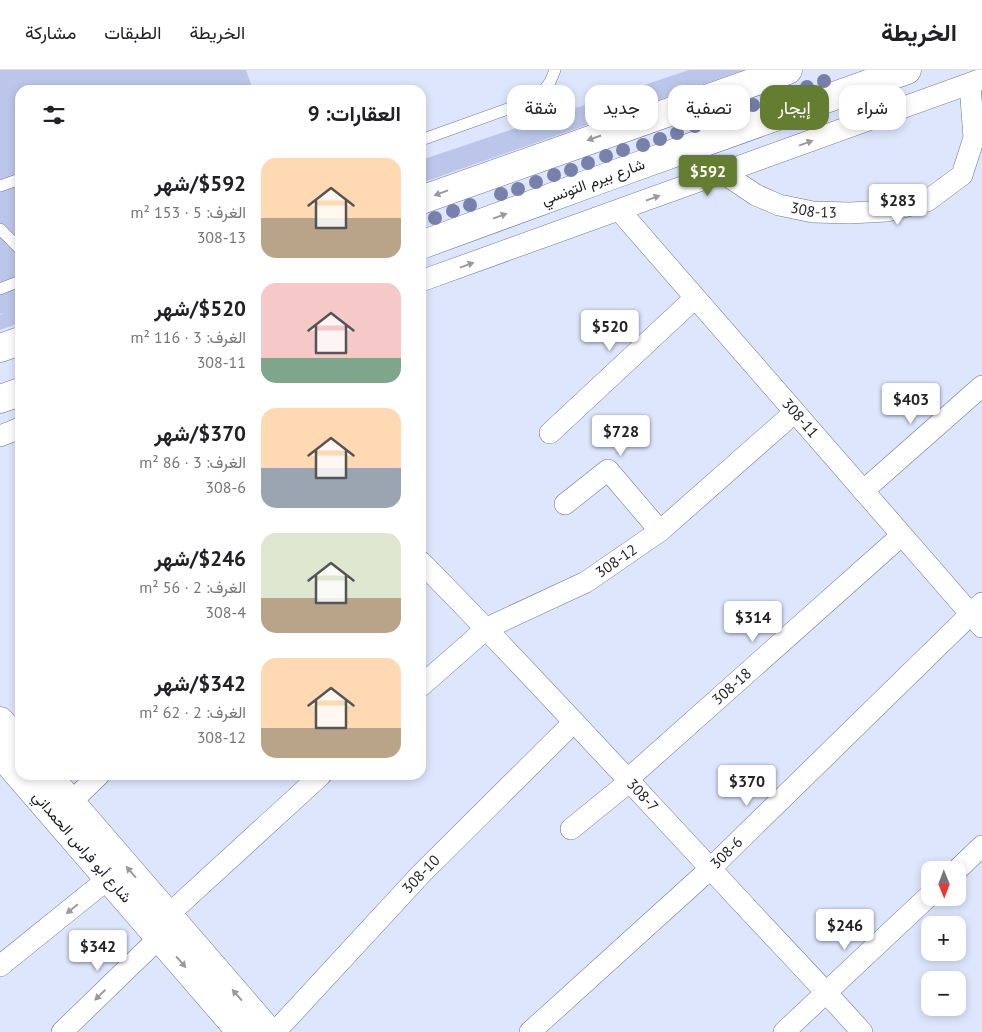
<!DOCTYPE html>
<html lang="ar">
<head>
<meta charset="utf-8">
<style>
	:root { --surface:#fff; --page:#f2f2f2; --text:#202124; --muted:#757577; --line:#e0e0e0; --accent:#647d30 }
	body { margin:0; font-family:"PT Sans",Vazirmatn,sans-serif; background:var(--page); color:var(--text); direction:rtl; height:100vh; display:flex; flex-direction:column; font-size:19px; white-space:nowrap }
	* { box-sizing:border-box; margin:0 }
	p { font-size:16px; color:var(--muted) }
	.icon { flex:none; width:28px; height:28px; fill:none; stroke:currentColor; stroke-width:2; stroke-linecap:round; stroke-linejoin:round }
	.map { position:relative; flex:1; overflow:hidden; direction:ltr }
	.drawer { position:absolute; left:15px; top:15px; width:411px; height:695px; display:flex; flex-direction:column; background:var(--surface); border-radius:15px; box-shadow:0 2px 8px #0003; direction:rtl }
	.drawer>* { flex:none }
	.top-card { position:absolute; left:441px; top:15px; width:465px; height:45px; direction:rtl; display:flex; gap:10px }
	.needle { width:32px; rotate:179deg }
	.tools { position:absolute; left:921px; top:791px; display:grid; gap:10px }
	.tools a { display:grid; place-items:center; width:45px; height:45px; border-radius:10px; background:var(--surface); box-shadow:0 2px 8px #0003; font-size:25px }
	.price { position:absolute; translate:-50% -42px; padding:0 11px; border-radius:5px; background:#fff; color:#222; font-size:16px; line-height:32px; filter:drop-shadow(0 1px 2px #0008) }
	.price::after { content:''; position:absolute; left:50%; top:30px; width:15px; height:11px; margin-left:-8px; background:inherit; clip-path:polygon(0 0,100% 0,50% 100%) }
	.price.active { background:var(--accent); color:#fff }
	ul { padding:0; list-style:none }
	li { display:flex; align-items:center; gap:15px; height:125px; padding:0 25px }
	li span { display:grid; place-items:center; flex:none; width:140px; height:100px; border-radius:15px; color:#555 }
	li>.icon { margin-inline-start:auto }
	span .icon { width:60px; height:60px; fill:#fffc; stroke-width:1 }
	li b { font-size:21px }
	h2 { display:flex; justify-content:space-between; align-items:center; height:60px; padding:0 25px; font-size:21px }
	.pill { padding:0 18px; border-radius:15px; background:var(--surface); box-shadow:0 2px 8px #0003; font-size:18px; line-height:45px }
	.pill.active { background:var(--accent); color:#fff }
	header { display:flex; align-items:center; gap:30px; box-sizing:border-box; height:70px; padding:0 25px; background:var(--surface); border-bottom:1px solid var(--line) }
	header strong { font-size:24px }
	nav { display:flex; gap:28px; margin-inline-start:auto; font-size:18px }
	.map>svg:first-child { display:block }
	.green { fill:#bbc6ea }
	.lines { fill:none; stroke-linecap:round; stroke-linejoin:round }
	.lane-casing { stroke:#6d7590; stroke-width:12 }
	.street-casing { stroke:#6d7590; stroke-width:22 }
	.secondary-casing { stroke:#6d7590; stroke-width:29 }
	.primary-casing { stroke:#6d7590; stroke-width:29 }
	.lane { stroke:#fff; stroke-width:11 }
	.street { stroke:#fff; stroke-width:21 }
	.secondary { stroke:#fff; stroke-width:28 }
	.primary { stroke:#fff; stroke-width:28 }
	.tree { fill:#7881ac }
	.oneway { fill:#989a9e }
	.labels { text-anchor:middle; stroke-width:4; stroke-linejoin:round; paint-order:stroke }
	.street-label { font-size:15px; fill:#1b1e28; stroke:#fff }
</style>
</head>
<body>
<header>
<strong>الخريطة</strong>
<nav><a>الخريطة</a><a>الطبقات</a><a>مشاركة</a></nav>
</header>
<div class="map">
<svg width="982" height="962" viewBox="0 0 982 962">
	<rect width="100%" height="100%" fill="#dee6fe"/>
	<g class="green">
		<path d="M 0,0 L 246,0 L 253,20 L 20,20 L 20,253 L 0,260 L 0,245 L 4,243 L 0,244 Z"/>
		<path d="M 689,0 L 744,0 L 421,113 L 421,90 Z"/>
	</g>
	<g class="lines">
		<defs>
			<g id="lane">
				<path d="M 421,70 L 538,28 L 550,12 L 555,0"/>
				<path d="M 0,116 L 20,109"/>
				<path d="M 0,159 L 20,179"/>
				<path d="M 0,219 L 20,211"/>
			</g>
			<g id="street">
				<path id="s1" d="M 723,103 L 756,125 L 779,135 L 813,142 L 850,143 L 887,141 L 927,131 L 962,105 L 974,68 L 970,14"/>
				<path id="s2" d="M 619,140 L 982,557"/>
				<path d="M 421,211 L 982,9"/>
				<path d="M 550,363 L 695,228"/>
				<path d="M 0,366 L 20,358"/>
				<path d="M 863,421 L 982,316"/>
				<path d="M 565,434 L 608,400 L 660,461"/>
				<path id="s3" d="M 421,492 C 520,592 614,695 710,798 C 760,853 812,906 862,962"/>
				<path id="s4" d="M 421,616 L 487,558 L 586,512 L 660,461 L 795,342"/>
				<path id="s5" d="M 628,709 L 902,465"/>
				<path d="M 71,732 L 99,705"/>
				<path d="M 571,759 L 630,711"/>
				<path d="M 957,800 L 982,776"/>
				<path d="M 168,845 L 321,705"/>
				<path d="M 0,896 L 109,808"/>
				<path d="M 62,962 L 160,867"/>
				<path id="s6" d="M 275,962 L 421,804 L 574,652"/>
				<path id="s7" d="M 530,962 L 710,799 L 982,533"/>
				<path d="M 784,962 L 930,825"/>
			</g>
			<g id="secondary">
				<path d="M 0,651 L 20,674"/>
				<path d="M 0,683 L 241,962"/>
				<path d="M 47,705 L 269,962"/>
			</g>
			<g id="primary">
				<path d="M 421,130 L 788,0"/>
				<path d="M 421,175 L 607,107 L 907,0"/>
				<path d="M 0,278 L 20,271"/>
				<path d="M 0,329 L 20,322"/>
			</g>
		</defs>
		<use href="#lane" class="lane-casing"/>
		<use href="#street" class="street-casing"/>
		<use href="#secondary" class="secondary-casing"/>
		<use href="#primary" class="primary-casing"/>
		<use href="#lane" class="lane"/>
		<use href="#street" class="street"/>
		<use href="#secondary" class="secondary"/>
		<use href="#primary" class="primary"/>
	</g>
	<g class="tree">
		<circle cx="824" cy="11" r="7"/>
		<circle cx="807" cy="17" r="7"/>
		<circle cx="789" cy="22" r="7"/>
		<circle cx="771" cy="29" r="7"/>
		<circle cx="753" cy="35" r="7"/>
		<circle cx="730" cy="43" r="7"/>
		<circle cx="712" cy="50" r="7"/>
		<circle cx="695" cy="56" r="7"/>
		<circle cx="677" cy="63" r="7"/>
		<circle cx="660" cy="69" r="7"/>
		<circle cx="643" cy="75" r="7"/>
		<circle cx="623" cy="80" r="7"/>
		<circle cx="606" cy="86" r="7"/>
		<circle cx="588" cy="93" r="7"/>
		<circle cx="571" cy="100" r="7"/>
		<circle cx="554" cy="105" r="7"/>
		<circle cx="536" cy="112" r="7"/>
		<circle cx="518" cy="119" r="7"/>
		<circle cx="501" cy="124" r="7"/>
		<circle cx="470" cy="135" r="7"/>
		<circle cx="453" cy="141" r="7"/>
		<circle cx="435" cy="148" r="7"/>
	</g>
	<defs><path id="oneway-solid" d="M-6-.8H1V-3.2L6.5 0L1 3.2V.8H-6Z" transform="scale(1.25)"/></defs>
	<g class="oneway">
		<use href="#oneway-solid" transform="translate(594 68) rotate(161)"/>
		<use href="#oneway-solid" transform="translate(806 73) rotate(-20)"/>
		<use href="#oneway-solid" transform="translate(441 123) rotate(160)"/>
		<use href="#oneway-solid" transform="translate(653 128) rotate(-20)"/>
		<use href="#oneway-solid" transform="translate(500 146) rotate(-20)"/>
		<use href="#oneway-solid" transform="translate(467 195) rotate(-20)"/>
		<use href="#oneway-solid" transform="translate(131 802) rotate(-131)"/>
		<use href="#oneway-solid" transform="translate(72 839) rotate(141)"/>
		<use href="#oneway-solid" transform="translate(181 892) rotate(49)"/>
		<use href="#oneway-solid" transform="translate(100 925) rotate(136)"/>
		<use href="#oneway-solid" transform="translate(237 925) rotate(-131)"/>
	</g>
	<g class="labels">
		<g class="street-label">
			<text transform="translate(593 112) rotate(-20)" y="5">شارع بيرم التونسي</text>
			<text dy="5" stroke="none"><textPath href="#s1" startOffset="100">308-13</textPath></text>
			<text dy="5" stroke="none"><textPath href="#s2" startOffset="276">308-11</textPath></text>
			<text dy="5" stroke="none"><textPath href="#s4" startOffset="234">308-12</textPath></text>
			<text dy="5" stroke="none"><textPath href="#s5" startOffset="139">308-18</textPath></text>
			<text dy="5" stroke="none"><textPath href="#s3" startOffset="322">308-7</textPath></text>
			<text transform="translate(82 777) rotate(49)" y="5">شارع أبو فراس الحمداني</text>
			<text dy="5" stroke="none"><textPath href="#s7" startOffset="266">308-6</textPath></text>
			<text dy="5" stroke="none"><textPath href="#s6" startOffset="215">308-10</textPath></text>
		</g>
	</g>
</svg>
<div class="tools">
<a><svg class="needle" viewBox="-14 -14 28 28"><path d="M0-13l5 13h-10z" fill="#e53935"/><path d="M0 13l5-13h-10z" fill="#757577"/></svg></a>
<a>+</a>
<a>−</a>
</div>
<b class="price active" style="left:708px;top:127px">$592</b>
<b class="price" style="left:898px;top:156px">$283</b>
<b class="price" style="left:610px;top:282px">$520</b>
<b class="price" style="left:911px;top:355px">$403</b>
<b class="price" style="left:621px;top:387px">$728</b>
<b class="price" style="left:753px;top:573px">$314</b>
<b class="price" style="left:747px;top:737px">$370</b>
<b class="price" style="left:845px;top:881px">$246</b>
<b class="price" style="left:98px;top:902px">$342</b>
<div class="top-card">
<a class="pill">شراء</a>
<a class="pill active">إيجار</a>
<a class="pill">تصفية</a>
<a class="pill">جديد</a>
<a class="pill">شقة</a>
</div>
<section class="drawer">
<h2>العقارات: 9<svg class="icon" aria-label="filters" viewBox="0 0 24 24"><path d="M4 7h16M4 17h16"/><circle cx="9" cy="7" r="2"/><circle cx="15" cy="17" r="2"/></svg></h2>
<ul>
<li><span style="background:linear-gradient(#ffd9b3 60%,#b9a48a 0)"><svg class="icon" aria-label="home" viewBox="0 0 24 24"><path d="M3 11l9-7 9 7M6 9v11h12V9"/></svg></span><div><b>$592/شهر</b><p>الغرف: 5 · 153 m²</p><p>308-13</p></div></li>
<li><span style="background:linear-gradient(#f6c9c9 75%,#7fa58c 0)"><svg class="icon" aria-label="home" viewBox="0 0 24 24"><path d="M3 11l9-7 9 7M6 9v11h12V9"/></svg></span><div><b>$520/شهر</b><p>الغرف: 3 · 116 m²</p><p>308-11</p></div></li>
<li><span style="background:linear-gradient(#ffd9b3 60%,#9aa5b1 0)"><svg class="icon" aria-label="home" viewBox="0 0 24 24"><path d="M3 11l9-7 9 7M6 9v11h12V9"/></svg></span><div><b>$370/شهر</b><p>الغرف: 3 · 86 m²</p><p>308-6</p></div></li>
<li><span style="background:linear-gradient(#dfe7d0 65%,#b9a48a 0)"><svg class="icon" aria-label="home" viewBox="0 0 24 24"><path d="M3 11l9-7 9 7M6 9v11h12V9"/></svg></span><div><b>$246/شهر</b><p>الغرف: 2 · 56 m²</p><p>308-4</p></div></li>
<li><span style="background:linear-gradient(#ffd9b3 70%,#b9a48a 0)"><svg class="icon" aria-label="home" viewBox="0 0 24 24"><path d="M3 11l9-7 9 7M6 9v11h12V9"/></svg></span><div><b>$342/شهر</b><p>الغرف: 2 · 62 m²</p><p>308-12</p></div></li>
</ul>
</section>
</div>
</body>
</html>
